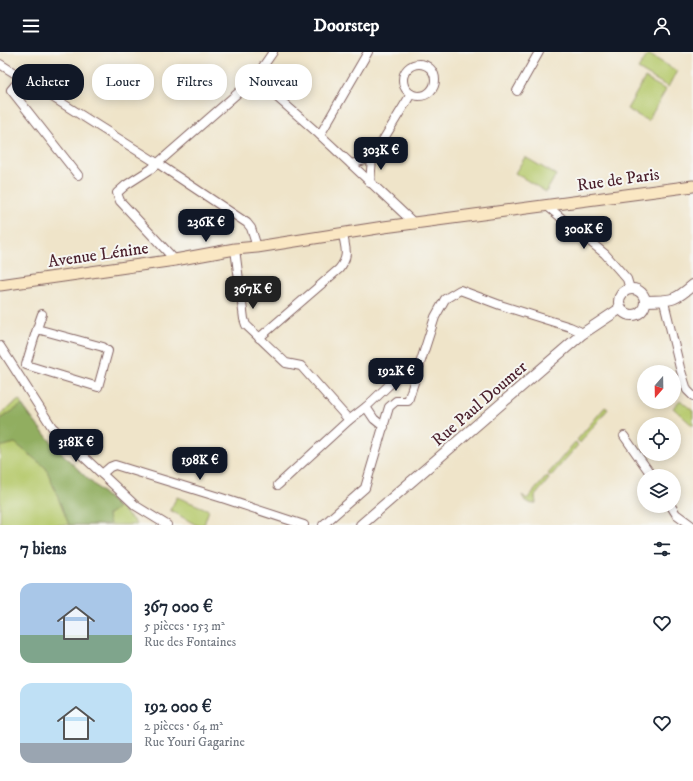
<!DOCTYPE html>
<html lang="fr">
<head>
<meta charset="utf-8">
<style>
	:root { --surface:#fff; --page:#f2f2f3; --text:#1f2937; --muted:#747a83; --accent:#111827 }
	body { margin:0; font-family:"IM FELL DW Pica",serif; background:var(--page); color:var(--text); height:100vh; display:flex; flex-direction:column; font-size:15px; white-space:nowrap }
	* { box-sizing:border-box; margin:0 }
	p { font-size:13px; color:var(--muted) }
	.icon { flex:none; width:22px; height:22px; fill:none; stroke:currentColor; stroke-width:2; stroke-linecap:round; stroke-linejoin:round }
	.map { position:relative; height:473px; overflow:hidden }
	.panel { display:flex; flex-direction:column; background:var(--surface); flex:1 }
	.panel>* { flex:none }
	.guide { position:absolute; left:12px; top:12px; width:400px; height:36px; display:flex; gap:8px }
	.needle { width:26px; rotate:200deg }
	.tools { position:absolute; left:637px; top:313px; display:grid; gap:8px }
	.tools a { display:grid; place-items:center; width:44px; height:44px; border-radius:50%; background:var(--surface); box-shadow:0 2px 10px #0003; font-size:20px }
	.price { position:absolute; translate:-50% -34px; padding:0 9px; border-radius:8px; background:var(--accent); color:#fff; font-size:13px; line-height:26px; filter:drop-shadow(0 1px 2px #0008) }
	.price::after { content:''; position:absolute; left:50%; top:24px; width:12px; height:9px; margin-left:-6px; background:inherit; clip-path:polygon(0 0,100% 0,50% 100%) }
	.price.current { background:#222; color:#fff }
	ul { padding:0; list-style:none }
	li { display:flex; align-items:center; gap:12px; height:100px; padding:0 20px }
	li span { display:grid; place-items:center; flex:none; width:112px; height:80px; border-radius:12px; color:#555 }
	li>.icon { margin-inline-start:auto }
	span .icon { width:48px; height:48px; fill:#fffc; stroke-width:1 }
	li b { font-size:17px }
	h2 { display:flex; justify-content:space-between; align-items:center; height:48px; padding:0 20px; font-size:17px }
	.tag { padding:0 14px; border-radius:16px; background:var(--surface); box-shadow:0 2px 10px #0003; font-size:14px; line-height:36px }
	.tag.current { background:var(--accent); color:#fff }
	header { display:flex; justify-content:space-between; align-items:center; height:52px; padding:0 20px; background:var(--accent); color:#fff; font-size:18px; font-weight:800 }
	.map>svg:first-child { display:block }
	.green { fill:#b7ca6e; stroke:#80744c }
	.forest { fill:#91ae61; stroke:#6e6646 }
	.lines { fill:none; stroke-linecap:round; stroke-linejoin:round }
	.minor-casing { stroke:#846462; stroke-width:10 }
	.tertiary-casing { stroke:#846462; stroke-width:12 }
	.secondary-casing { stroke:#846462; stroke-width:13 }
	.minor { stroke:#fff; stroke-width:8 }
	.tertiary { stroke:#fff; stroke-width:10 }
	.secondary { stroke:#fae7c3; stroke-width:11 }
	.labels { text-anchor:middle; stroke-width:4; stroke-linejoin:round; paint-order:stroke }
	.street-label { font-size:17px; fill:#4a1f2b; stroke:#f6f6f2 }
</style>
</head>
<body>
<header><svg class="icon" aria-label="menu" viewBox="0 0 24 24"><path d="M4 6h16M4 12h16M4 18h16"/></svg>Doorstep<svg class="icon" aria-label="person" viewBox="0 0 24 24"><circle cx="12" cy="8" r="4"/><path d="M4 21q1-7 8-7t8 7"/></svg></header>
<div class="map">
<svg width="693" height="473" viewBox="0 0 693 473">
	<rect width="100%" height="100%" fill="#f6f6f2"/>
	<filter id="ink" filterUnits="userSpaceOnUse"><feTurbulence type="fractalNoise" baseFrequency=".025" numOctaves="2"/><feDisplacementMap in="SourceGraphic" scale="8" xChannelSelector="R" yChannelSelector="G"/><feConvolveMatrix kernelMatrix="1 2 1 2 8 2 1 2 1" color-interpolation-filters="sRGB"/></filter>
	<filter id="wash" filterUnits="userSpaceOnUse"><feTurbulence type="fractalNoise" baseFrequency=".012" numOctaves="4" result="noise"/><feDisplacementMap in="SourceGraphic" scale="16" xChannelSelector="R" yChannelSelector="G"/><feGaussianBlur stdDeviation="0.9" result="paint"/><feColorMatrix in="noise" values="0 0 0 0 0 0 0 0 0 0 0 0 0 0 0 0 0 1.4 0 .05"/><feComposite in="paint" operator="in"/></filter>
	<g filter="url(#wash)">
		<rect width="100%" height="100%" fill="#efe4c9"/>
		<g class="green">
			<path d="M 648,2 L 677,19 L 668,35 L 638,17 Z"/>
			<path d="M 645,26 L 666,38 L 648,69 L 627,57 Z"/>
			<path d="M 525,105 L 556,123 L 546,140 L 515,121 Z"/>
			<path d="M 19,348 C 49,394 92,431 133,468 L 137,473 L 0,473 L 0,362 Z"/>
			<path d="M 680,348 L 693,359 L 693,374 L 673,356 Z"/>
			<path d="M 605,355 L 608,357 L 580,391 L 577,388 Z"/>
			<path d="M 575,390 L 578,393 L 551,424 L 548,422 Z"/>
			<path d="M 547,424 L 549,427 L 535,444 L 536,451 L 532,452 L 525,449 L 522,443 L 527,447 Z"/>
			<path d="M 177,445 L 209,458 L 204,473 L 196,473 L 170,458 Z"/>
		</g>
		<path class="forest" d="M 22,353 C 48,392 85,423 118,456 L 108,463 L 110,473 L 69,473 L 46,416 L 15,391 L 0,395 L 0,367 Z"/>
	</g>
	<g filter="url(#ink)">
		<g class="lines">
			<defs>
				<g id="minor">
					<path d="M 0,12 L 157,111 L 247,171 L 251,176 L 257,195"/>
					<circle cx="419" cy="28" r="16"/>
					<path d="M 21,26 L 11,38 L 78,123"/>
					<path d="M 255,26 L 320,83 L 415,172"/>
					<path d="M 517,39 L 539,0"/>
					<path d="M 320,83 L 368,0"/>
					<path d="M 351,112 L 372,106"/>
					<path d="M 370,131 L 372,106 L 411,42"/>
					<path d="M 547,154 L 605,202 L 627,227 L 630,237"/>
					<path d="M 235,197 L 244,267 L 246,273 L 286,311 L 301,314 L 349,368 L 366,355 L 374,367 L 384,375"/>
					<path d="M 175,208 L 120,149 L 117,141 L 126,133 L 151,117 L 255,26 L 273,0"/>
					<path d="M 664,250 L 680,316 L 687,338 L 693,344"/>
					<path d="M 37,277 L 103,295 L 108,299 L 98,335 L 26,313 C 31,296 36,279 42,262"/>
					<path d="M 259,286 L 339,217 C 350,204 345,196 343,182"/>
					<path d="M 0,294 L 52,375 L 136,454 L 167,473"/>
					<path d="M 366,355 L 408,315 L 420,313"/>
					<path d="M 624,384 L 652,424"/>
					<path d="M 102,422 L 110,415 L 115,413 L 222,446 L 304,473"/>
					<path d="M 278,433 L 349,368"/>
					<path d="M 671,454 L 676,462 L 691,473"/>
					<path d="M 323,473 L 365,436 L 389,355 L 396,349 L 408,349 L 435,265 L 445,247 L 460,238 L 500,253 L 570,275 L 579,279 L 582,282"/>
				</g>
				<g id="tertiary">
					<circle cx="632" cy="250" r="13"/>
					<path d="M 645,249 C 671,248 672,251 693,233"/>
					<path d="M 361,473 L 582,282 L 621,256"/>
				</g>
				<path id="secondary" d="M 0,233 L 175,208 L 235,197 L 257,195 L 384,175 L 693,134"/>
			</defs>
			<use href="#minor" class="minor-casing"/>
			<use href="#tertiary" class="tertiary-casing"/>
			<use href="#secondary" class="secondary-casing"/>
			<use href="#minor" class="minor"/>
			<use href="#tertiary" class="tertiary"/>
			<use href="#secondary" class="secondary"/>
		</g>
	</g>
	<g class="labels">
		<g class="street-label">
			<text transform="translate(618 127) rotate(-8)" y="6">Rue de Paris</text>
			<text transform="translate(98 202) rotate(-8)" y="6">Avenue Lénine</text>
			<text transform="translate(479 351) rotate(-41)" y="6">Rue Paul Doumer</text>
		</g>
	</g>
</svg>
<div class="tools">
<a><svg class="needle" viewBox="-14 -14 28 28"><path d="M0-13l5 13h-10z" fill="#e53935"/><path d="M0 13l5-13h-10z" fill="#747a83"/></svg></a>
<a><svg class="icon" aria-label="locate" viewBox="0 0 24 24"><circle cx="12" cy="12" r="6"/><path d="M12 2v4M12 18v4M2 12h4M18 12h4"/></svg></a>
<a><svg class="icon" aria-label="layers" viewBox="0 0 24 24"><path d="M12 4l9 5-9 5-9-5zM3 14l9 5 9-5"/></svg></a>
</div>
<b class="price" style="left:381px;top:119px">303K €</b>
<b class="price" style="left:206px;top:191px">236K €</b>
<b class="price" style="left:584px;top:198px">300K €</b>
<b class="price current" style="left:253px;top:258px">367K €</b>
<b class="price" style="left:396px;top:340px">192K €</b>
<b class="price" style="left:76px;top:411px">318K €</b>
<b class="price" style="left:200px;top:429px">198K €</b>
<div class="guide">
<a class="tag current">Acheter</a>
<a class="tag">Louer</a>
<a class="tag">Filtres</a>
<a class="tag">Nouveau</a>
</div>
</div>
<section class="panel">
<h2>7 biens<svg class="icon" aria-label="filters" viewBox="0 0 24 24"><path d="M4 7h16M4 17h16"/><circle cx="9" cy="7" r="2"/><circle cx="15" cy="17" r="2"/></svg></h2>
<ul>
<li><span style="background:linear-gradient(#a9c7e8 65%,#7fa58c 0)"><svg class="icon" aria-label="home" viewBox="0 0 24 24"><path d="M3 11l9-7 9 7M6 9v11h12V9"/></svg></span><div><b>367 000 €</b><p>5 pièces · 153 m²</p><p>Rue des Fontaines</p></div><svg class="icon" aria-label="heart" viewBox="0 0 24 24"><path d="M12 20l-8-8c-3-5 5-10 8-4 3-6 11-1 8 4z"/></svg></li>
<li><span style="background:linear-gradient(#bfe0f5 75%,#9aa5b1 0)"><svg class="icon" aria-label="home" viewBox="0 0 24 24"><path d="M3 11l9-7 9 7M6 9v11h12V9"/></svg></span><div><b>192 000 €</b><p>2 pièces · 64 m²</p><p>Rue Youri Gagarine</p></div><svg class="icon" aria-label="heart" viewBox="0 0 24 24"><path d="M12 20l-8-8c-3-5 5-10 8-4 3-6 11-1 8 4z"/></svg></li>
</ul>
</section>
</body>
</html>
